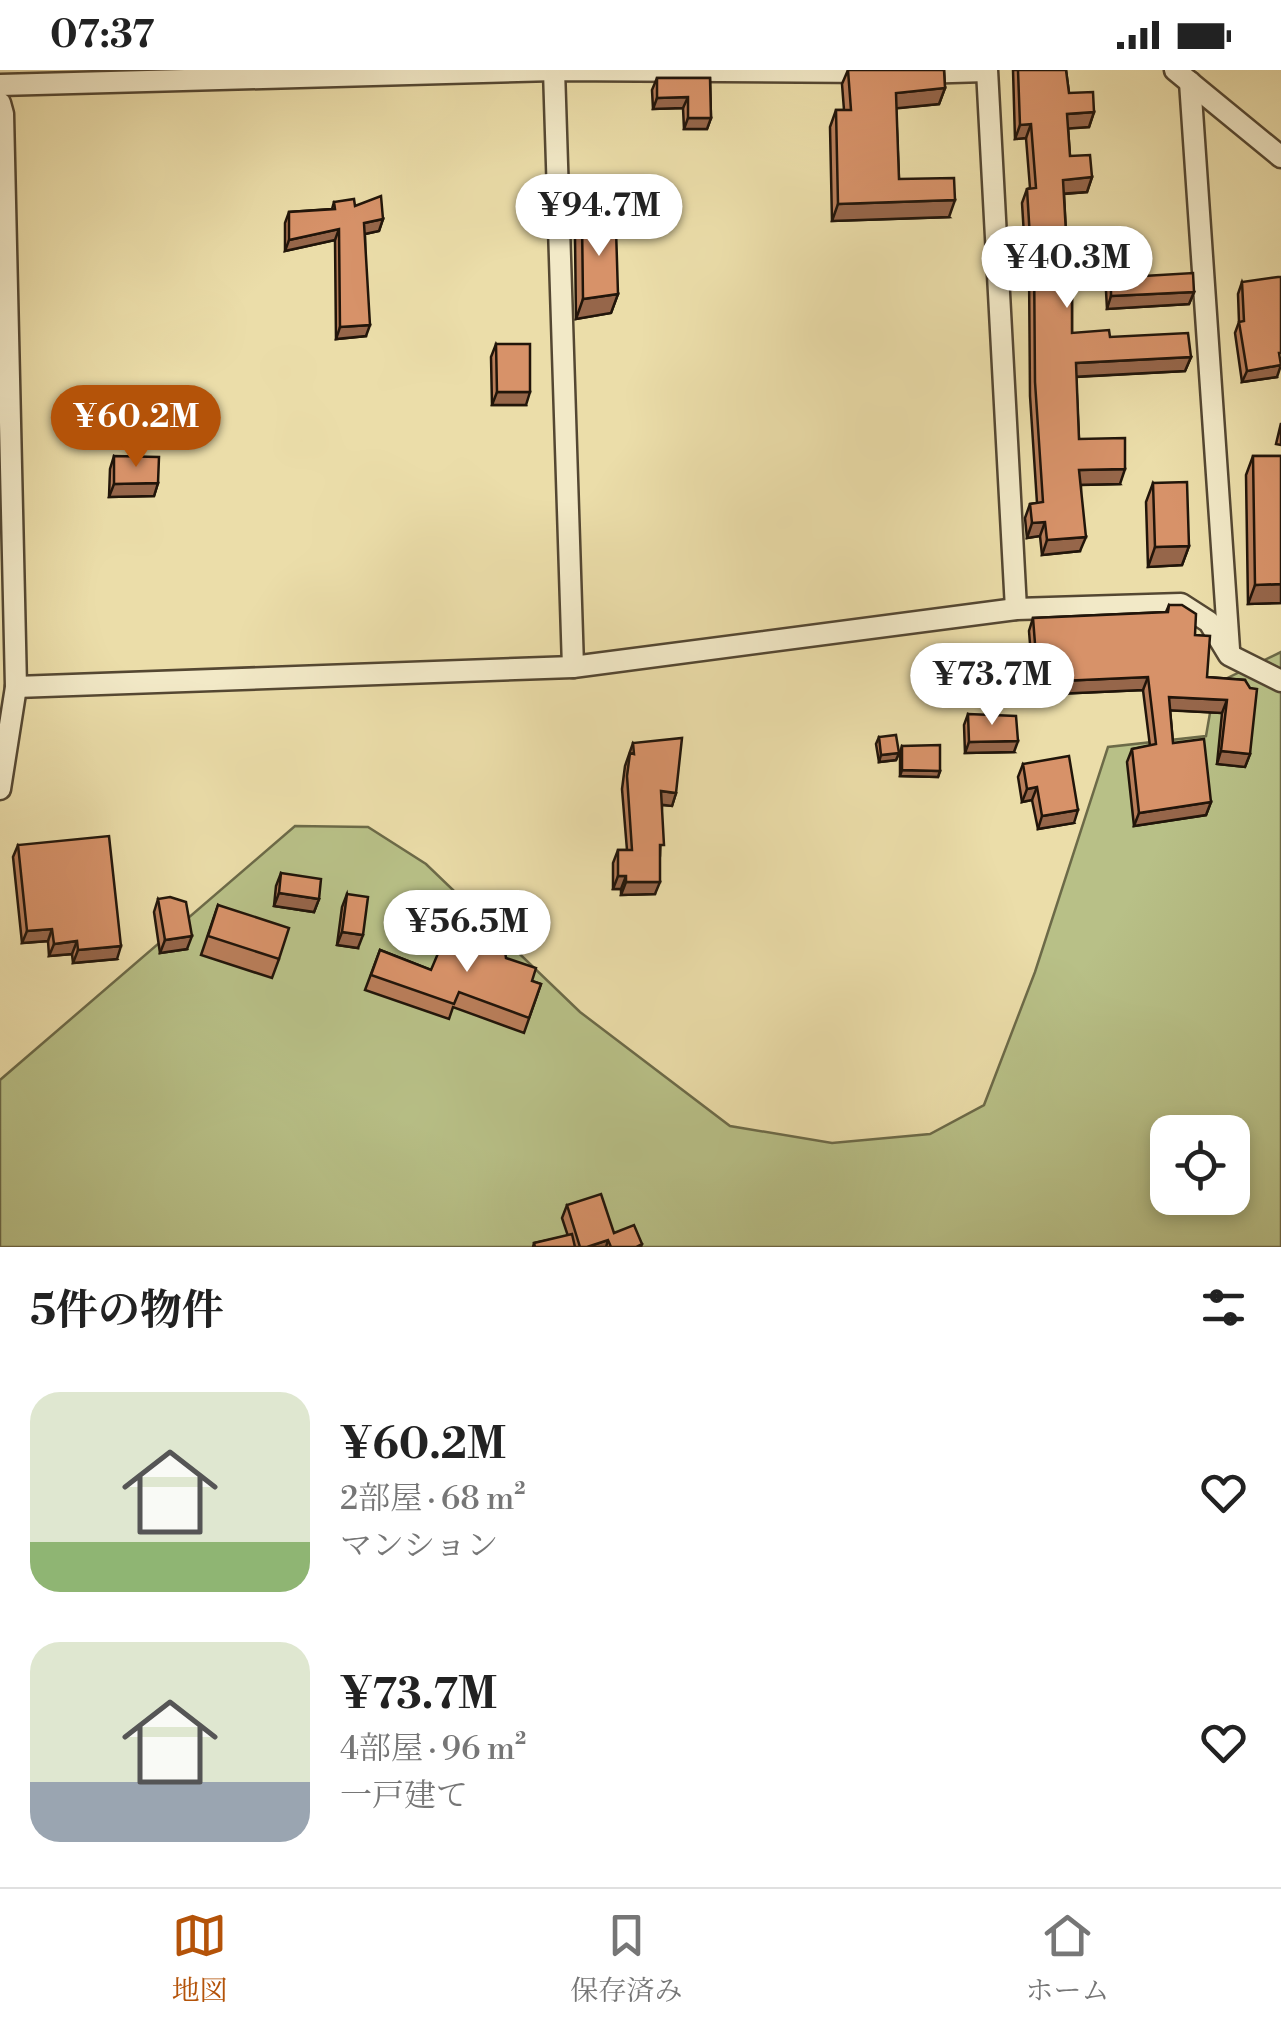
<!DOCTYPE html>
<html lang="ja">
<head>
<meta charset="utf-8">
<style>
	:root { --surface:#fff; --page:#f2f2f2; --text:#222; --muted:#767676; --line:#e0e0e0; --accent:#b45309 }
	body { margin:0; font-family:"Libre Bodoni","Noto Serif JP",serif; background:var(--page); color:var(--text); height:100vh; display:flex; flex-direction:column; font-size:38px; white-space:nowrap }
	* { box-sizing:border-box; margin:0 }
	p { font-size:32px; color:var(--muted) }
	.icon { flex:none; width:55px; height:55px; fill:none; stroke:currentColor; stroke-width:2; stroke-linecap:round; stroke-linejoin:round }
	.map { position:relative; height:1177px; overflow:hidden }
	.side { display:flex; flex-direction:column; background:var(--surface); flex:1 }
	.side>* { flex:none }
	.controls { position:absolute; left:1150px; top:1045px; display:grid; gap:20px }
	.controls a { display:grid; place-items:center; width:100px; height:100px; border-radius:20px; background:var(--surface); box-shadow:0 5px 15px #0003; font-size:50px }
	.price { position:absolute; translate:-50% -85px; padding:0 22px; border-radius:35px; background:#fff; color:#222; font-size:32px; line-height:65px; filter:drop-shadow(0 2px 5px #0008) }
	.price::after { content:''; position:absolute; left:50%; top:60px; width:30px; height:22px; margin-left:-15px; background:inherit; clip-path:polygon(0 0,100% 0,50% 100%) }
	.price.current { background:var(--accent); color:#fff }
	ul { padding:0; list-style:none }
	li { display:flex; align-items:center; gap:30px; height:250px; padding:0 30px }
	li span { display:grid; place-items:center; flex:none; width:280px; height:200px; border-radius:30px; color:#555 }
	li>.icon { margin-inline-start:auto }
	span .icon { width:120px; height:120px; fill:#fffc; stroke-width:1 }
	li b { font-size:42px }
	h2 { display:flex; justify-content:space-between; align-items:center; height:120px; padding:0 30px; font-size:42px }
	.status { display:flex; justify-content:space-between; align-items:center; height:70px; padding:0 50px; background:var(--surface); direction:ltr }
	.status svg { height:28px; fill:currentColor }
	.menu { display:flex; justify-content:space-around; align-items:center; height:140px; border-top:2px solid var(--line); background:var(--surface); font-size:28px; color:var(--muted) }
	.menu a { display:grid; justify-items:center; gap:5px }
	.menu .current { color:var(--accent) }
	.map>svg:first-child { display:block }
	.green { fill:#b8c087; stroke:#6c6a48; stroke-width:2.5; fill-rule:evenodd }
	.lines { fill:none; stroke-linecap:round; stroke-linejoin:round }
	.street-casing { stroke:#544732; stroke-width:25 }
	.street { stroke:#f2e9c7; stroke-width:20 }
	.wall { fill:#b97e5a; stroke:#21150a; stroke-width:2.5 }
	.shaded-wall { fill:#96664a; stroke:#21150a; stroke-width:2.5 }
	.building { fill:#d79269; stroke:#21150a; stroke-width:2.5 }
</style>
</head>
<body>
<div class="status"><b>07:37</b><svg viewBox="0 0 49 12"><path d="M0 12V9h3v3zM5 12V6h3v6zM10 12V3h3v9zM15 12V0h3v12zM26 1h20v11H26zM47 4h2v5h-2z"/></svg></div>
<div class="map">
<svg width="1281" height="1177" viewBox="0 0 1281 1177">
	<rect width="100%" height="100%" fill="#ebdda9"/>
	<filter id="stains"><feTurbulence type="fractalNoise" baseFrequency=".002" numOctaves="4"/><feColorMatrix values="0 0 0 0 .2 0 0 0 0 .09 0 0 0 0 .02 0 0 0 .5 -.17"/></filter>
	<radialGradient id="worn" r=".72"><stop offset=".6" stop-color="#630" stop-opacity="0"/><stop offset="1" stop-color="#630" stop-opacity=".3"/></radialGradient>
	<path class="green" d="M 1281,582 L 1281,1177 L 0,1177 L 0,1010 L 295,756 L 368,757 L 426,794 L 580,942 L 730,1056 L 832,1073 L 930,1064 L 984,1035 L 1035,902 L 1108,677 L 1206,666 L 1215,614 ZM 1168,1062 L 1232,1062 L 1232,1128 L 1168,1128 Z"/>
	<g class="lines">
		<defs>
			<g id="street">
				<path d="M 554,0 L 573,597"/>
				<path d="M 987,0 L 1016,539"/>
				<path d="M 1175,0 L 1281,87"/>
				<path d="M 918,3 L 986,1"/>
				<path d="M 1190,12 L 1229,579"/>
				<path d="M 0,15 L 554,0 L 874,2"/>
				<path d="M 0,33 L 3,44 L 16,617 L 0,719"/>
				<path d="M 16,617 L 573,597 L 1016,539 L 1181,534 L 1209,552 L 1229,585 L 1281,611"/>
			</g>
		</defs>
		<use href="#street" class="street-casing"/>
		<use href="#street" class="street"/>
	</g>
	<g class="wall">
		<path d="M 848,0 L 944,0 L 945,18 L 939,34 L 896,38 L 899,109 L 949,147 L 832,151 L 830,57 L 836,40 L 844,40 L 842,14 Z"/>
		<path d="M 1013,0 L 1066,0 L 1069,23 L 1094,42 L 1089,57 L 1068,58 L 1070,86 L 1092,107 L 1087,122 L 1064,124 L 1066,163 L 1087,180 L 1082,194 L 1072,195 L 1072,263 L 1110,267 L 1191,287 L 1185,301 L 1076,307 L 1079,369 L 1120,414 L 1081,415 L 1080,481 L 1042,485 L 1040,466 L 1027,468 L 1025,448 L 1030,434 L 1037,433 L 1030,326 L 1029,198 L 1026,198 L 1022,133 L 1027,119 L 1030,118 L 1026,68 L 1015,69 Z"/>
		<path d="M 657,8 L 710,8 L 711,48 L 707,59 L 684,59 L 683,38 L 653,39 L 652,20 Z"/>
		<path d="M 334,132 L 355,136 L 383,149 L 379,161 L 365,164 L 366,266 L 336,269 L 335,170 L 285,181 L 285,153 L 289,142 L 332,139 Z"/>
		<path d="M 582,149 L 604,159 L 618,224 L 611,243 L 576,249 L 575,168 Z"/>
		<path d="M 1111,208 L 1194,222 L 1189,234 L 1107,239 L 1106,221 Z"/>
		<path d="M 1242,212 L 1277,307 L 1242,312 L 1235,263 L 1239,252 L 1238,224 Z"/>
		<path d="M 496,274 L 526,335 L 492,335 L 491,287 Z"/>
		<path d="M 1281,353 L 1281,375 L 1276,374 Z"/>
		<path d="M 114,386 L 158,413 L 154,426 L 109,427 L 110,399 Z"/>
		<path d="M 1253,386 L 1281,386 L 1281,533 L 1248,534 L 1246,405 Z"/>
		<path d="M 1153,413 L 1189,476 L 1182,495 L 1148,497 L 1146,432 Z"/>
		<path d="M 1169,535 L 1195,565 L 1207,607 L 1245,610 L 1250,684 L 1245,697 L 1217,694 L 1222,643 L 1170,640 L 1173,673 L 1211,732 L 1206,745 L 1134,756 L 1127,692 L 1132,679 L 1150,676 L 1143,620 L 1034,625 L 1029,561 L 1033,548 L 1166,542 Z"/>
		<path d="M 968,644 L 1014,682 L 965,683 L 964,655 Z"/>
		<path d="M 879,667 L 899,683 L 896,690 L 879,692 L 876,674 Z"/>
		<path d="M 633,673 L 676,723 L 672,736 L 662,735 L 660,786 L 655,824 L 621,825 L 621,819 L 613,819 L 613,793 L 618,780 L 627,780 L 622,719 L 625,696 Z"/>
		<path d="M 902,676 L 940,701 L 938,707 L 900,706 L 900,682 Z"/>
		<path d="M 1023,694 L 1074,753 L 1038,759 L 1032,730 L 1022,732 L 1018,707 Z"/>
		<path d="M 18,775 L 117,889 L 73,893 L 72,884 L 49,886 L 48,871 L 22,873 L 13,787 Z"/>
		<path d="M 281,803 L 319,829 L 314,842 L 274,836 L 276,816 Z"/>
		<path d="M 347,824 L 358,878 L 337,875 L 342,837 Z"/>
		<path d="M 158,829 L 187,879 L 160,883 L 154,842 Z"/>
		<path d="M 218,835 L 279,889 L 272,908 L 201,885 Z"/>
		<path d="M 380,880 L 431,900 L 506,888 L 532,911 L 541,914 L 524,963 L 453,937 L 449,949 L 365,920 Z"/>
		<path d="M 567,1135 L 614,1163 L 642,1174 L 641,1177 L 533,1177 L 534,1173 L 568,1166 L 562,1148 Z"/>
	</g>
	<g class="shaded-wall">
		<path d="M 945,18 L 939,34 L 890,39 L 896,23 Z"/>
		<path d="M 688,27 L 683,38 L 653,39 L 657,28 Z"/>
		<path d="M 1094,42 L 1089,57 L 1062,59 L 1067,44 Z"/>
		<path d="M 688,48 L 711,48 L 707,59 L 684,59 Z"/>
		<path d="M 1031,54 L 1026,68 L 1015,69 L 1020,55 Z"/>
		<path d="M 1092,107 L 1087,122 L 1058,124 L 1063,110 Z"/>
		<path d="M 955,130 L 949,147 L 832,151 L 838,134 Z"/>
		<path d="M 383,149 L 379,161 L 360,165 L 364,153 Z"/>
		<path d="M 339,159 L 335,170 L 285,181 L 289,170 Z"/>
		<path d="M 1087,180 L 1082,194 L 1067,195 L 1072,181 Z"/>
		<path d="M 1034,183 L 1029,198 L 1026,198 L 1031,184 Z"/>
		<path d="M 1194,222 L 1189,234 L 1107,239 L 1111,226 Z"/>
		<path d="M 618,224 L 611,243 L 576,249 L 583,229 Z"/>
		<path d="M 370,255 L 366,266 L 336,269 L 340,257 Z"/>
		<path d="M 1191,287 L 1185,301 L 1071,307 L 1076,293 Z"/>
		<path d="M 1281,295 L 1277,307 L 1242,312 L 1247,301 Z"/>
		<path d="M 497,322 L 530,322 L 526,335 L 492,335 Z"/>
		<path d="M 1125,399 L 1120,414 L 1074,415 L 1079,400 Z"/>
		<path d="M 158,413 L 154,426 L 109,427 L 114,414 Z"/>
		<path d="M 1045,452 L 1040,466 L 1027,468 L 1032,453 Z"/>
		<path d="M 1086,467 L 1080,481 L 1042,485 L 1047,470 Z"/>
		<path d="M 1189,476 L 1182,495 L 1148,497 L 1155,477 Z"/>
		<path d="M 1281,514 L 1281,533 L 1248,534 L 1255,515 Z"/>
		<path d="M 1148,607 L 1143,620 L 1034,625 L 1038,612 Z"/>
		<path d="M 1169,627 L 1227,630 L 1222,643 L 1164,640 Z"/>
		<path d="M 1018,671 L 1014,682 L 965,683 L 969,672 Z"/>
		<path d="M 1221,681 L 1250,684 L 1245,697 L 1217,694 Z"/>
		<path d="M 899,683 L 896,690 L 879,692 L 881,685 Z"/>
		<path d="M 902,700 L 940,701 L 938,707 L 900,706 Z"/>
		<path d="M 1037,717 L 1032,730 L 1022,732 L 1027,719 Z"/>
		<path d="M 661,721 L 676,723 L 672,736 L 656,734 Z"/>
		<path d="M 1211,732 L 1206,745 L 1134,756 L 1139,743 Z"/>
		<path d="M 1078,740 L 1074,753 L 1038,759 L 1042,746 Z"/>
		<path d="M 618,806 L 626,806 L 621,819 L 613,819 Z"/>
		<path d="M 626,812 L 660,812 L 655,824 L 621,825 Z"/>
		<path d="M 279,823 L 319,829 L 314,842 L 274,836 Z"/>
		<path d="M 52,859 L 48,871 L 22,873 L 27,861 Z"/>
		<path d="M 342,862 L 363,865 L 358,878 L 337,875 Z"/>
		<path d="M 192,866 L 187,879 L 160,883 L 165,870 Z"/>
		<path d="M 77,871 L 72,884 L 49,886 L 54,874 Z"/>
		<path d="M 121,876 L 117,889 L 73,893 L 78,880 Z"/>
		<path d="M 608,1170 L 606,1177 L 587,1177 Z"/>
	</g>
	<g class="building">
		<path d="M 848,0 L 944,0 L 945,18 L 896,23 L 899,109 L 954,108 L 955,130 L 838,134 L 836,40 L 851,40 Z"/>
		<path d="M 1018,0 L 1066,0 L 1069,23 L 1093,22 L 1094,42 L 1067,44 L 1070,86 L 1090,85 L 1092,107 L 1063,110 L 1066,163 L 1086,161 L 1087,180 L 1072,181 L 1072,263 L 1109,260 L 1110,267 L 1188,263 L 1191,287 L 1076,293 L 1079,369 L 1125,368 L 1125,399 L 1079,400 L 1086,467 L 1047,470 L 1045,452 L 1032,453 L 1030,434 L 1043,432 L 1035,312 L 1034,183 L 1031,184 L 1027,119 L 1036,118 L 1031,54 L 1020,55 Z"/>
		<path d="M 657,8 L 710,8 L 711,48 L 688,48 L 688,27 L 657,28 Z"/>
		<path d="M 381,126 L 383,149 L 364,153 L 370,255 L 340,257 L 339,159 L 289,170 L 289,142 L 335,139 L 334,132 L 354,129 L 355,136 Z"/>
		<path d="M 602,144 L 604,159 L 616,159 L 618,224 L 583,229 L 582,149 Z"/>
		<path d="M 1193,203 L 1194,222 L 1111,226 L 1111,208 Z"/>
		<path d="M 1278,207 L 1281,207 L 1281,283 L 1279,283 L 1281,295 L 1247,301 L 1239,252 L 1244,251 L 1242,212 Z"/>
		<path d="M 496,274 L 530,274 L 530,322 L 497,322 Z"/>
		<path d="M 114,386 L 159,387 L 158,413 L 114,414 Z"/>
		<path d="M 1253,386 L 1281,386 L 1281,514 L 1255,515 Z"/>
		<path d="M 1187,412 L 1189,476 L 1155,477 L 1153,413 Z"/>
		<path d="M 1169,535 L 1182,535 L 1196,544 L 1195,565 L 1210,566 L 1207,607 L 1245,610 L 1250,618 L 1257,619 L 1250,684 L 1221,681 L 1227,630 L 1169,627 L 1173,673 L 1204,669 L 1211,732 L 1139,743 L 1132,679 L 1156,674 L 1148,607 L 1038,612 L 1033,548 L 1168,542 Z"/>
		<path d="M 968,644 L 1016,646 L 1018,671 L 969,672 Z"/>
		<path d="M 896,665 L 899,683 L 881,685 L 879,667 Z"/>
		<path d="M 682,668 L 676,723 L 661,721 L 664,775 L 660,775 L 660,812 L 626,812 L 626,806 L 618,806 L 618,780 L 632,780 L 627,706 L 630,683 L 634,684 L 633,673 Z"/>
		<path d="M 940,675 L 940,701 L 902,700 L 902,676 Z"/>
		<path d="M 1069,686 L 1078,740 L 1042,746 L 1037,717 L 1027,719 L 1023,694 Z"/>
		<path d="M 109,766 L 121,876 L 78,880 L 77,871 L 54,874 L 52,859 L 27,861 L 18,775 Z"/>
		<path d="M 281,803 L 321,809 L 319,829 L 279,823 Z"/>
		<path d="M 347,824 L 368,827 L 363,865 L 342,862 Z"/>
		<path d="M 170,827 L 186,832 L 192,866 L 165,870 L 158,829 Z"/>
		<path d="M 218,835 L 289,858 L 279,889 L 208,866 Z"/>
		<path d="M 503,866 L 506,888 L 536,898 L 532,911 L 541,914 L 529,948 L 459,922 L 454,934 L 371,905 L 380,880 L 431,900 L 442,874 Z"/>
		<path d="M 601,1124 L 614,1163 L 634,1155 L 642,1174 L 636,1177 L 611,1177 L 608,1170 L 587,1177 L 580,1177 L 567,1135 Z"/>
		<path d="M 572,1164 L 575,1177 L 535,1177 L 534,1173 Z"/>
	</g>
	<rect width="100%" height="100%" filter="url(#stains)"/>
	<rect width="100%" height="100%" fill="url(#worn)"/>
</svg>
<div class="controls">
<a><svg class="icon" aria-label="locate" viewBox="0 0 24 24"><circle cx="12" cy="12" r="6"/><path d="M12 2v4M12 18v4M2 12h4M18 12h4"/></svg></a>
</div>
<b class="price" style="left:599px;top:189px">¥94.7M</b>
<b class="price" style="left:1067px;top:241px">¥40.3M</b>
<b class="price current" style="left:136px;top:400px">¥60.2M</b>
<b class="price" style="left:992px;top:658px">¥73.7M</b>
<b class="price" style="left:467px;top:905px">¥56.5M</b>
</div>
<section class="side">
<h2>5件の物件<svg class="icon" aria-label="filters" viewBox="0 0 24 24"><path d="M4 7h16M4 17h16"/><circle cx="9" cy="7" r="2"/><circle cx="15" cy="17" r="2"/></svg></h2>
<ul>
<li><span style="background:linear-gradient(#dfe7d0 75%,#8fb573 0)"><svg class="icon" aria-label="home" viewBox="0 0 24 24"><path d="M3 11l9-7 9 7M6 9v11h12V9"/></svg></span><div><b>¥60.2M</b><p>2部屋 · 68 m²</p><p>マンション</p></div><svg class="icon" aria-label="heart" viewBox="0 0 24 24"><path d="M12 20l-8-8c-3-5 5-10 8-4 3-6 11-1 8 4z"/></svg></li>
<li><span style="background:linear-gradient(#dfe7d0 70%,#9aa5b1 0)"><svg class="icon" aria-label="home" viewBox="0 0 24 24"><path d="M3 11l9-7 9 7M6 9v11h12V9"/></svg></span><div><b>¥73.7M</b><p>4部屋 · 96 m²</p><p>一戸建て</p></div><svg class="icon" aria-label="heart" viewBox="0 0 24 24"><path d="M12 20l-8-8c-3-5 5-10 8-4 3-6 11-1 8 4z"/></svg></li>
</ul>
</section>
<nav class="menu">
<a class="current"><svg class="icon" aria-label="map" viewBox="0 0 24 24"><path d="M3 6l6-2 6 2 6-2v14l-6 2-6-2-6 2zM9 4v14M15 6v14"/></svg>地図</a>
<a><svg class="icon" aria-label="saved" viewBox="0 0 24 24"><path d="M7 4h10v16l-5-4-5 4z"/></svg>保存済み</a>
<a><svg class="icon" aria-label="home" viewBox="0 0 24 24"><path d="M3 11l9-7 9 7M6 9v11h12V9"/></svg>ホーム</a>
</nav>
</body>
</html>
